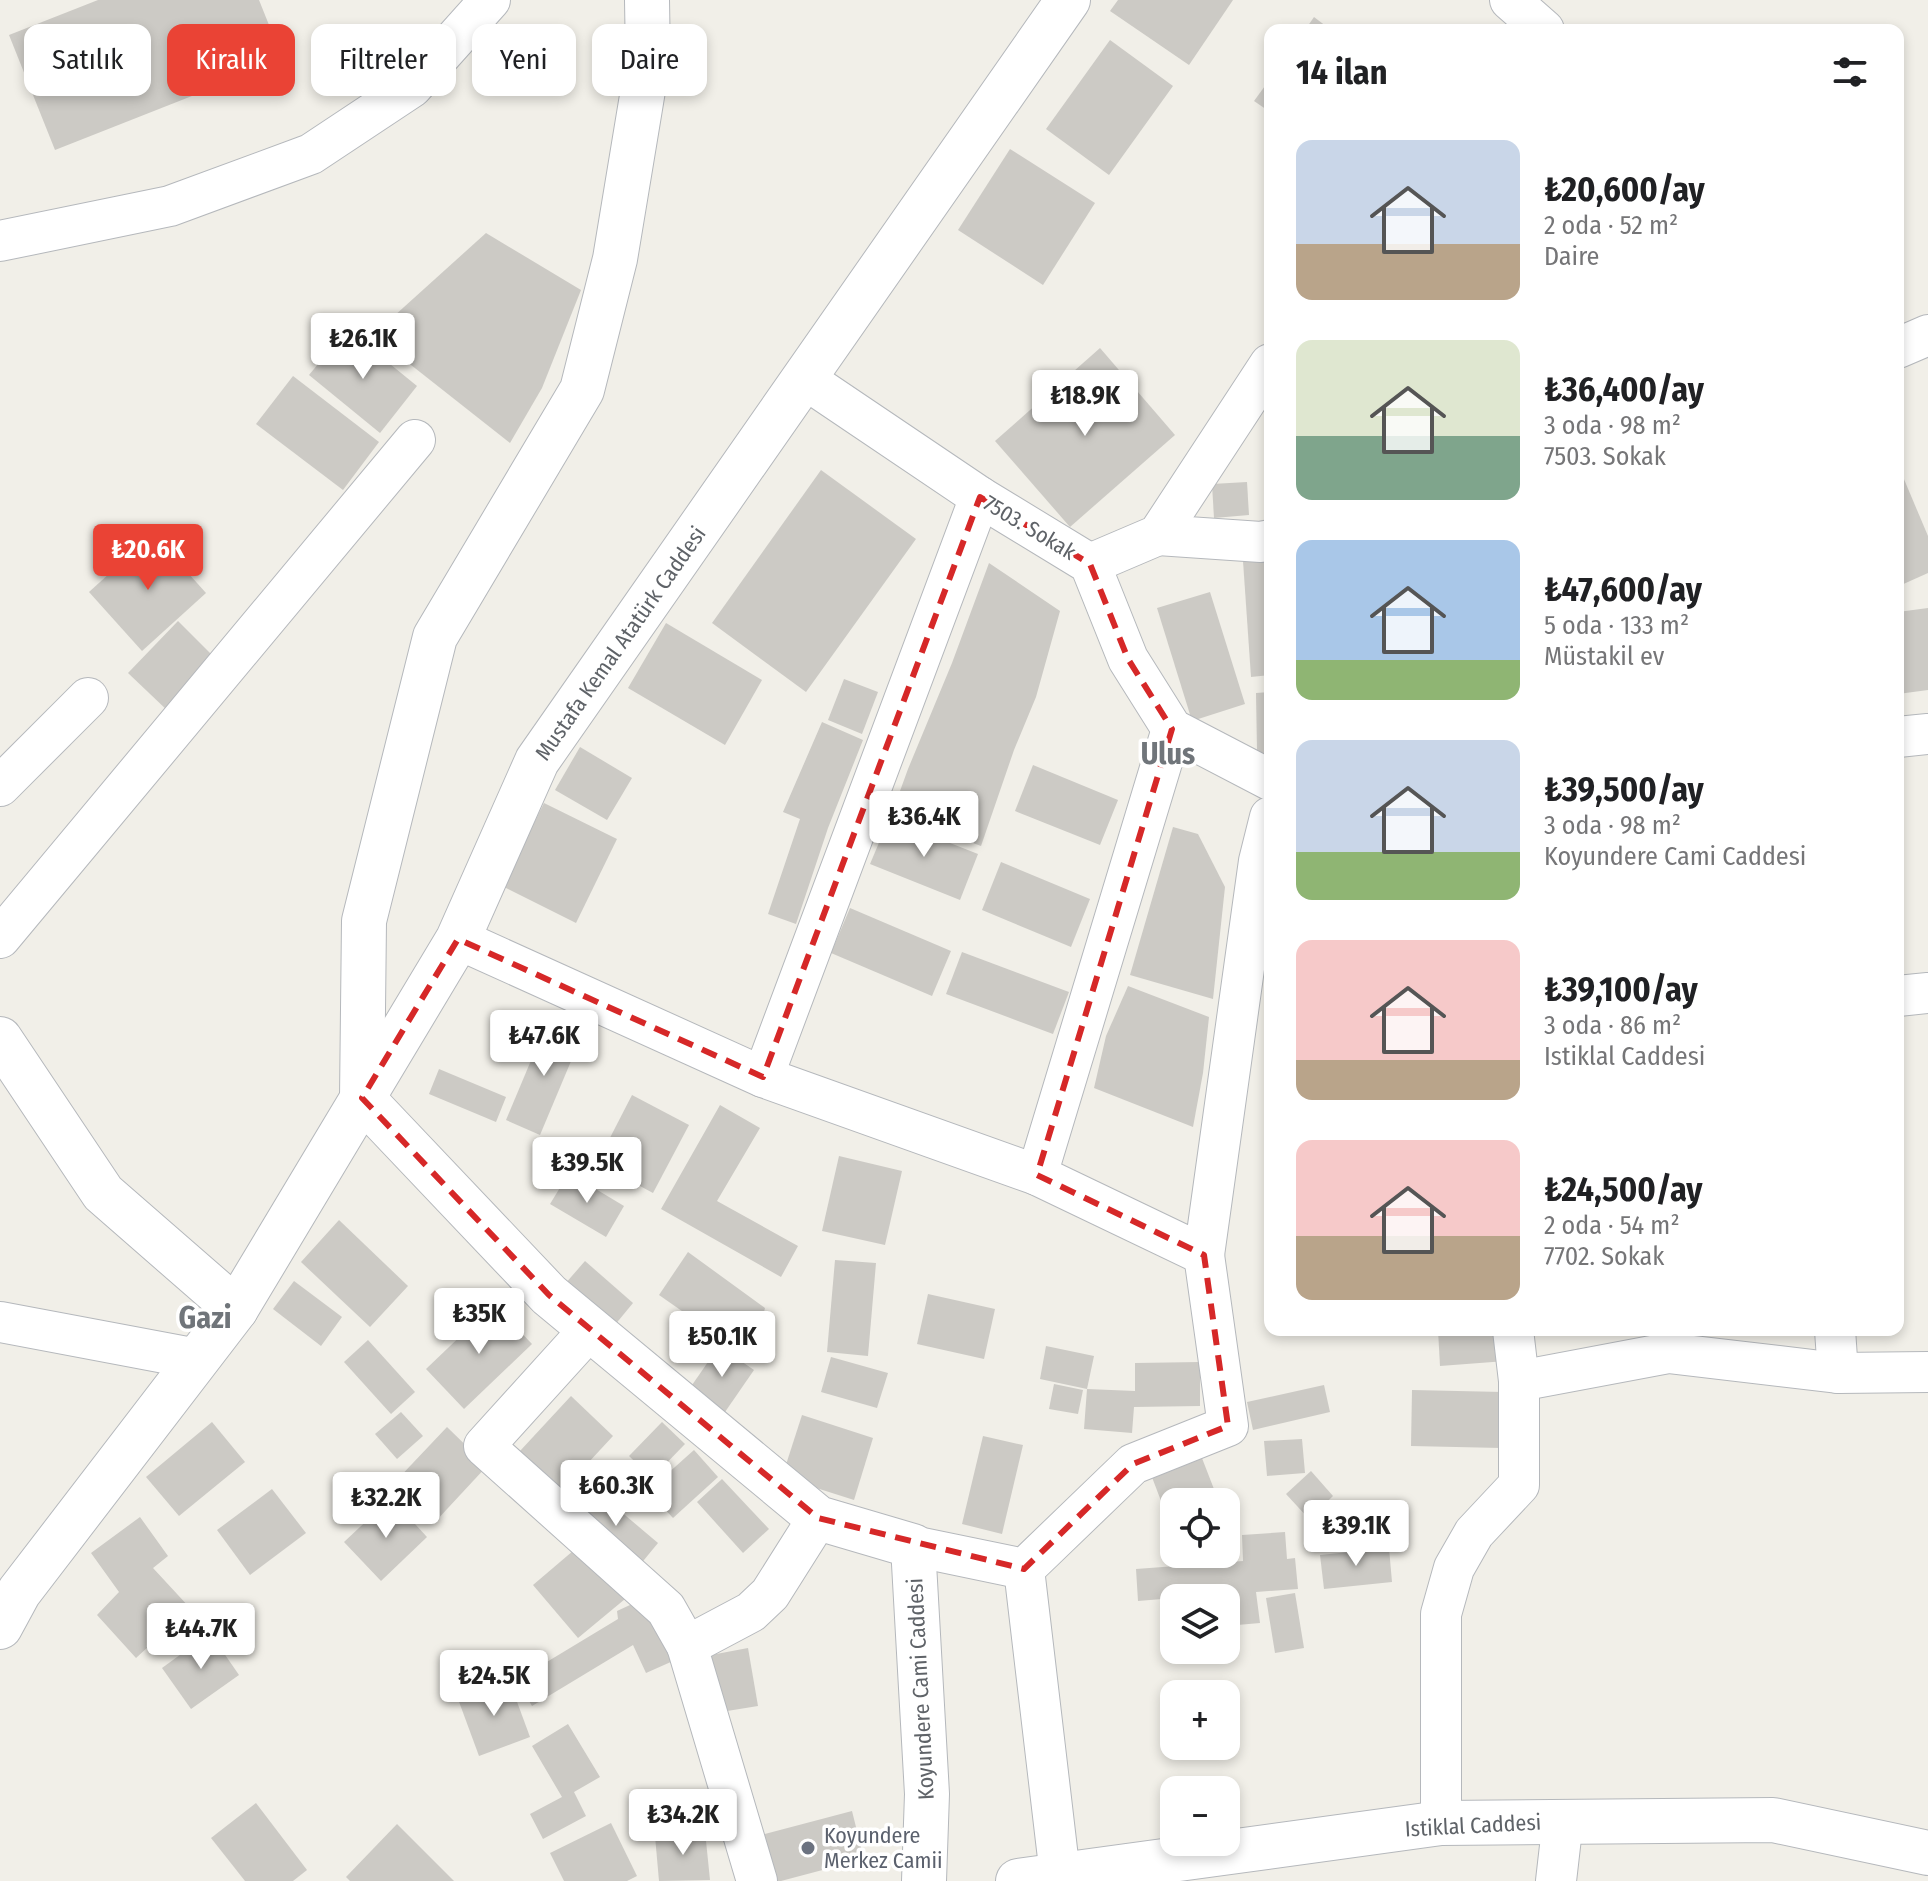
<!DOCTYPE html>
<html lang="tr">
<head>
<meta charset="utf-8">
<style>
	:root { --surface:#fff; --page:#f2f2f2; --text:#202124; --muted:#757577; --accent:#ea4335 }
	body { margin:0; font-family:"Fira Sans Condensed",sans-serif; background:var(--page); color:var(--text); height:100vh; display:flex; flex-direction:column; font-size:30px; white-space:nowrap }
	* { box-sizing:border-box; margin:0 }
	p { font-size:26px; color:var(--muted) }
	.icon { flex:none; width:44px; height:44px; fill:none; stroke:currentColor; stroke-width:2; stroke-linecap:round; stroke-linejoin:round }
	.map { position:relative; flex:1; overflow:hidden }
	.sheet { position:absolute; left:1264px; top:24px; width:640px; height:1312px; display:flex; flex-direction:column; background:var(--surface); border-radius:16px; box-shadow:0 4px 12px #0003 }
	.sheet>* { flex:none }
	.guide { position:absolute; left:24px; top:24px; width:760px; height:72px; display:flex; gap:16px }
	.buttons { position:absolute; left:1160px; top:1488px; display:grid; gap:16px }
	.buttons a { display:grid; place-items:center; width:80px; height:80px; border-radius:16px; background:var(--surface); box-shadow:0 4px 12px #0003; font-size:40px }
	.price { position:absolute; translate:-50% -68px; padding:0 18px; border-radius:8px; background:#fff; color:#222; font-size:26px; line-height:52px; filter:drop-shadow(0 2px 4px #0008) }
	.price::after { content:''; position:absolute; left:50%; top:48px; width:24px; height:18px; margin-left:-12px; background:inherit; clip-path:polygon(0 0,100% 0,50% 100%) }
	.price.current { background:var(--accent); color:#fff }
	ul { padding:0; list-style:none }
	li { display:flex; align-items:center; gap:24px; height:200px; padding:0 32px }
	li span { display:grid; place-items:center; flex:none; width:224px; height:160px; border-radius:16px; color:#555 }
	li>.icon { margin-inline-start:auto }
	span .icon { width:96px; height:96px; fill:#fffc; stroke-width:1 }
	li b { font-size:34px }
	h2 { display:flex; justify-content:space-between; align-items:center; height:96px; padding:0 32px; font-size:34px }
	.chip { padding:0 28px; border-radius:16px; background:var(--surface); box-shadow:0 4px 12px #0003; font-size:28px; line-height:72px }
	.chip.current { background:var(--accent); color:#fff }
	.map>svg:first-child { display:block }
	.building { fill:#cccac5 }
	.lines { fill:none; stroke-linecap:round; stroke-linejoin:round }
	.minor-casing { stroke:#b5b8bc; stroke-width:42 }
	.tertiary-casing { stroke:#b5b8bc; stroke-width:46 }
	.minor { stroke:#fff; stroke-width:40 }
	.tertiary { stroke:#fff; stroke-width:44 }
	.marked { fill:none; stroke:#d62828; stroke-width:6; stroke-dasharray:16 10; stroke-linejoin:round }
	.worship-dot { fill:#6b7280; stroke:#fff; stroke-width:3 }
	.labels { text-anchor:middle; stroke-width:7; stroke-linejoin:round; paint-order:stroke }
	.street-label { font-size:22px; fill:#5f6368; stroke:#fff }
	.worship-label { font-size:22px; fill:#5b616d; stroke:#fff; text-anchor:start }
	.district-label { font-size:30px; font-weight:bold; fill:#70757a; stroke:#fff }
</style>
</head>
<body>
<div class="map">
<svg width="1928" height="1881" viewBox="0 0 1928 1881">
	<rect width="100%" height="100%" fill="#f1efe8"/>
	<g class="building">
		<path d="M 98,0 L 259,0 L 283,60 L 55,150 L 9,35 Z"/>
		<path d="M 1118,0 L 1233,0 L 1189,65 L 1110,11 Z"/>
		<path d="M 1314,17 L 1331,30 L 1305,30 Z"/>
		<path d="M 1110,40 L 1173,86 L 1109,175 L 1046,129 Z"/>
		<path d="M 1270,79 L 1270,112 L 1254,101 Z"/>
		<path d="M 1010,149 L 1095,203 L 1043,285 L 958,230 Z"/>
		<path d="M 486,233 L 581,290 L 542,388 L 510,443 L 373,335 Z"/>
		<path d="M 347,329 L 417,386 L 380,433 L 309,375 Z"/>
		<path d="M 1100,348 L 1175,435 L 1070,527 L 995,441 Z"/>
		<path d="M 293,376 L 379,442 L 343,490 L 256,424 Z"/>
		<path d="M 1270,460 L 1270,481 L 1268,481 L 1265,461 Z"/>
		<path d="M 1898,465 L 1928,536 L 1928,573 L 1899,586 Z"/>
		<path d="M 821,470 L 916,539 L 806,692 L 712,623 Z"/>
		<path d="M 1247,482 L 1249,515 L 1214,518 L 1212,484 Z"/>
		<path d="M 153,534 L 206,593 L 142,651 L 89,592 Z"/>
		<path d="M 1270,559 L 1270,675 L 1251,677 L 1243,561 Z"/>
		<path d="M 989,563 L 1060,611 L 1036,697 L 1014,750 L 981,846 L 892,813 L 908,769 L 952,663 Z"/>
		<path d="M 1210,592 L 1245,704 L 1192,721 L 1157,608 Z"/>
		<path d="M 1928,608 L 1928,690 L 1898,694 L 1898,612 Z"/>
		<path d="M 178,621 L 217,660 L 169,712 L 128,673 Z"/>
		<path d="M 666,623 L 762,680 L 725,745 L 628,688 Z"/>
		<path d="M 844,679 L 878,692 L 862,734 L 828,720 Z"/>
		<path d="M 1270,692 L 1270,756 L 1257,751 L 1256,693 Z"/>
		<path d="M 822,722 L 863,740 L 828,828 L 796,924 L 768,914 L 800,819 L 783,812 Z"/>
		<path d="M 580,747 L 632,778 L 607,820 L 555,790 Z"/>
		<path d="M 1033,765 L 1118,800 L 1100,845 L 1015,811 Z"/>
		<path d="M 544,803 L 617,839 L 576,923 L 502,886 Z"/>
		<path d="M 889,819 L 978,854 L 960,900 L 870,864 Z"/>
		<path d="M 1173,827 L 1198,834 L 1225,887 L 1213,999 L 1130,975 Z"/>
		<path d="M 1001,862 L 1090,899 L 1071,947 L 982,910 Z"/>
		<path d="M 850,908 L 951,951 L 932,996 L 831,953 Z"/>
		<path d="M 962,952 L 1069,992 L 1053,1034 L 946,994 Z"/>
		<path d="M 1128,986 L 1209,1017 L 1203,1073 L 1193,1127 L 1094,1088 L 1106,1036 Z"/>
		<path d="M 548,1020 L 582,1035 L 540,1135 L 506,1120 Z"/>
		<path d="M 439,1069 L 506,1097 L 496,1122 L 429,1094 Z"/>
		<path d="M 632,1095 L 689,1125 L 653,1193 L 597,1163 Z"/>
		<path d="M 720,1105 L 760,1128 L 717,1201 L 798,1246 L 781,1277 L 661,1209 Z"/>
		<path d="M 839,1156 L 902,1171 L 885,1245 L 822,1231 Z"/>
		<path d="M 569,1173 L 624,1206 L 606,1237 L 550,1204 Z"/>
		<path d="M 339,1220 L 408,1286 L 370,1327 L 301,1262 Z"/>
		<path d="M 688,1252 L 765,1308 L 752,1360 L 659,1295 Z"/>
		<path d="M 835,1260 L 876,1263 L 868,1356 L 827,1352 Z"/>
		<path d="M 585,1261 L 633,1303 L 614,1326 L 565,1284 Z"/>
		<path d="M 294,1281 L 342,1317 L 321,1346 L 273,1309 Z"/>
		<path d="M 928,1294 L 995,1309 L 984,1359 L 917,1344 Z"/>
		<path d="M 494,1304 L 532,1344 L 464,1409 L 426,1369 Z"/>
		<path d="M 1438,1330 L 1503,1330 L 1506,1361 L 1440,1366 Z"/>
		<path d="M 368,1340 L 415,1392 L 391,1414 L 344,1362 Z"/>
		<path d="M 719,1346 L 754,1370 L 725,1412 L 690,1388 Z"/>
		<path d="M 1046,1346 L 1094,1356 L 1087,1389 L 1040,1379 Z"/>
		<path d="M 831,1357 L 888,1373 L 877,1408 L 821,1392 Z"/>
		<path d="M 1200,1362 L 1200,1406 L 1134,1407 L 1132,1433 L 1084,1429 L 1087,1389 L 1135,1391 L 1135,1363 Z"/>
		<path d="M 1054,1384 L 1083,1390 L 1078,1414 L 1049,1409 Z"/>
		<path d="M 1324,1385 L 1330,1412 L 1253,1430 L 1247,1402 Z"/>
		<path d="M 1412,1390 L 1503,1392 L 1501,1448 L 1411,1446 Z"/>
		<path d="M 571,1396 L 613,1436 L 562,1491 L 520,1451 Z"/>
		<path d="M 401,1412 L 423,1436 L 397,1459 L 375,1434 Z"/>
		<path d="M 802,1415 L 873,1438 L 854,1500 L 782,1477 Z"/>
		<path d="M 212,1422 L 245,1462 L 179,1516 L 146,1477 Z"/>
		<path d="M 662,1422 L 685,1444 L 652,1478 L 629,1456 Z"/>
		<path d="M 447,1427 L 487,1466 L 435,1522 L 394,1483 Z"/>
		<path d="M 983,1436 L 1023,1445 L 1002,1534 L 962,1524 Z"/>
		<path d="M 1302,1439 L 1305,1473 L 1267,1476 L 1264,1441 Z"/>
		<path d="M 694,1450 L 718,1477 L 673,1518 L 648,1491 Z"/>
		<path d="M 1200,1453 L 1219,1502 L 1174,1502 L 1174,1535 L 1150,1472 Z"/>
		<path d="M 1311,1471 L 1333,1496 L 1309,1519 L 1286,1494 Z"/>
		<path d="M 722,1479 L 769,1529 L 743,1553 L 697,1502 Z"/>
		<path d="M 272,1489 L 306,1533 L 250,1575 L 217,1530 Z"/>
		<path d="M 594,1489 L 658,1543 L 639,1566 L 574,1513 Z"/>
		<path d="M 391,1498 L 427,1537 L 381,1581 L 344,1542 Z"/>
		<path d="M 140,1517 L 168,1556 L 153,1568 L 190,1608 L 136,1658 L 97,1615 L 119,1592 L 91,1553 Z"/>
		<path d="M 1285,1532 L 1287,1559 L 1295,1558 L 1298,1589 L 1256,1592 L 1260,1623 L 1226,1626 L 1226,1598 L 1174,1598 L 1138,1601 L 1136,1569 L 1243,1561 L 1242,1535 Z"/>
		<path d="M 580,1545 L 625,1599 L 578,1638 L 533,1585 Z"/>
		<path d="M 1389,1548 L 1392,1582 L 1324,1589 L 1320,1555 Z"/>
		<path d="M 1295,1593 L 1304,1648 L 1275,1653 L 1266,1598 Z"/>
		<path d="M 643,1599 L 673,1661 L 646,1673 L 633,1645 L 532,1706 L 517,1680 L 618,1619 L 617,1611 Z"/>
		<path d="M 210,1633 L 239,1675 L 191,1709 L 162,1668 Z"/>
		<path d="M 748,1648 L 758,1706 L 721,1712 L 711,1655 Z"/>
		<path d="M 509,1680 L 530,1737 L 479,1756 L 458,1699 Z"/>
		<path d="M 568,1724 L 600,1777 L 574,1792 L 586,1816 L 543,1839 L 530,1814 L 562,1797 L 532,1746 Z"/>
		<path d="M 256,1803 L 307,1870 L 293,1881 L 245,1881 L 211,1838 Z"/>
		<path d="M 852,1811 L 864,1859 L 781,1881 L 764,1881 L 753,1837 Z"/>
		<path d="M 611,1823 L 637,1876 L 627,1881 L 564,1881 L 550,1853 Z"/>
		<path d="M 397,1824 L 454,1881 L 350,1881 L 346,1877 Z"/>
		<path d="M 705,1831 L 710,1880 L 659,1881 L 655,1836 Z"/>
	</g>
	<g class="lines">
		<defs>
			<g id="minor">
				<path d="M 1510,0 L 1544,30"/>
				<path d="M 0,241 L 170,206 L 311,154 L 412,87 L 490,0"/>
				<path d="M 1898,348 L 1928,335"/>
				<path d="M 805,379 L 980,497 L 1090,564 L 1128,659 L 1172,729 L 1270,780"/>
				<path d="M 1158,535 L 1261,542 L 1270,540"/>
				<path d="M 1090,564 L 1158,535 L 1270,364"/>
				<path d="M 1898,737 L 1928,734"/>
				<path d="M 0,786 L 88,698"/>
				<path d="M 0,938 L 415,440"/>
				<path d="M 458,939 L 763,1077 L 1037,1175 L 1204,1255 L 1259,861 L 1270,817"/>
				<path d="M 1898,996 L 1928,993"/>
				<path d="M 763,1077 L 980,497"/>
				<path d="M 1037,1175 L 1172,729"/>
				<path d="M 0,1322 L 197,1359"/>
				<path d="M 590,1329 L 484,1446 L 666,1609 L 687,1646"/>
				<path d="M 1835,1330 L 1838,1373"/>
				<path d="M 1519,1381 L 1668,1353 L 1838,1373 L 1928,1372"/>
				<path d="M 913,1546 L 1024,1569"/>
				<path d="M 1024,1569 L 1133,1464 L 1228,1426 L 1204,1255"/>
				<path d="M 1024,1569 L 1060,1875"/>
				<path d="M 1441,1823 L 1441,1614 L 1454,1568 L 1474,1533 L 1519,1485 L 1519,1381 L 1513,1330"/>
				<path d="M 757,1881 L 687,1646 L 751,1612 L 770,1594 L 818,1518"/>
				<path d="M 1556,1881 L 1563,1820"/>
			</g>
			<g id="tertiary">
				<path d="M 647,0 L 648,60 L 615,259 L 582,390 L 435,637 L 364,921 L 362,1098 L 549,1295 L 818,1518 L 913,1546 L 927,1794 L 924,1881"/>
				<path d="M 0,1039 L 103,1193 L 236,1309"/>
				<path d="M 0,1627 L 19,1592 L 236,1309 L 458,939 L 537,761 L 1068,0"/>
				<path d="M 1018,1881 L 1441,1823 L 1773,1820 L 1928,1853"/>
			</g>
		</defs>
		<use href="#minor" class="minor-casing"/>
		<use href="#tertiary" class="tertiary-casing"/>
		<use href="#minor" class="minor"/>
		<use href="#tertiary" class="tertiary"/>
	</g>
	<path class="marked" d="M 980,497 L 1090,564 L 1128,659 L 1172,729 L 1037,1175 L 1204,1255 L 1228,1426 L 1133,1464 L 1024,1569 L 818,1518 L 549,1295 L 362,1098 L 458,939 L 763,1077 Z"/>
	<circle class="worship-dot" cx="808" cy="1848" r="8"/>
	<g class="labels">
		<g class="street-label">
			<text transform="translate(1030 527) rotate(31)" y="8">7503. Sokak</text>
			<text transform="translate(620 643) rotate(-55)" y="8">Mustafa Kemal Atatürk Caddesi</text>
			<text transform="translate(920 1689) rotate(-93)" y="8">Koyundere Cami Caddesi</text>
			<text transform="translate(1473 1825) rotate(-3)" y="8">Istiklal Caddesi</text>
		</g>
		<g class="worship-label">
			<text x="824" y="1843">Koyundere<tspan x="824" dy="25">Merkez Camii</tspan></text>
		</g>
		<g class="district-label">
			<text x="1168" y="764">Ulus</text>
			<text x="205" y="1328">Gazi</text>
		</g>
	</g>
</svg>
<div class="buttons">
<a><svg class="icon" aria-label="locate" viewBox="0 0 24 24"><circle cx="12" cy="12" r="6"/><path d="M12 2v4M12 18v4M2 12h4M18 12h4"/></svg></a>
<a><svg class="icon" aria-label="layers" viewBox="0 0 24 24"><path d="M12 4l9 5-9 5-9-5zM3 14l9 5 9-5"/></svg></a>
<a>+</a>
<a>−</a>
</div>
<b class="price" style="left:363px;top:381px">₺26.1K</b>
<b class="price" style="left:1085px;top:438px">₺18.9K</b>
<b class="price current" style="left:148px;top:592px">₺20.6K</b>
<b class="price" style="left:924px;top:859px">₺36.4K</b>
<b class="price" style="left:544px;top:1078px">₺47.6K</b>
<b class="price" style="left:587px;top:1205px">₺39.5K</b>
<b class="price" style="left:479px;top:1356px">₺35K</b>
<b class="price" style="left:722px;top:1379px">₺50.1K</b>
<b class="price" style="left:616px;top:1528px">₺60.3K</b>
<b class="price" style="left:386px;top:1540px">₺32.2K</b>
<b class="price" style="left:1356px;top:1568px">₺39.1K</b>
<b class="price" style="left:201px;top:1671px">₺44.7K</b>
<b class="price" style="left:494px;top:1718px">₺24.5K</b>
<b class="price" style="left:683px;top:1857px">₺34.2K</b>
<div class="guide">
<a class="chip">Satılık</a>
<a class="chip current">Kiralık</a>
<a class="chip">Filtreler</a>
<a class="chip">Yeni</a>
<a class="chip">Daire</a>
</div>
<section class="sheet">
<h2>14 ilan<svg class="icon" aria-label="filters" viewBox="0 0 24 24"><path d="M4 7h16M4 17h16"/><circle cx="9" cy="7" r="2"/><circle cx="15" cy="17" r="2"/></svg></h2>
<ul>
<li><span style="background:linear-gradient(#c9d6e8 65%,#b9a48a 0)"><svg class="icon" aria-label="home" viewBox="0 0 24 24"><path d="M3 11l9-7 9 7M6 9v11h12V9"/></svg></span><div><b>₺20,600/ay</b><p>2 oda · 52 m²</p><p>Daire</p></div></li>
<li><span style="background:linear-gradient(#dfe7d0 60%,#7fa58c 0)"><svg class="icon" aria-label="home" viewBox="0 0 24 24"><path d="M3 11l9-7 9 7M6 9v11h12V9"/></svg></span><div><b>₺36,400/ay</b><p>3 oda · 98 m²</p><p>7503. Sokak</p></div></li>
<li><span style="background:linear-gradient(#a9c7e8 75%,#8fb573 0)"><svg class="icon" aria-label="home" viewBox="0 0 24 24"><path d="M3 11l9-7 9 7M6 9v11h12V9"/></svg></span><div><b>₺47,600/ay</b><p>5 oda · 133 m²</p><p>Müstakil ev</p></div></li>
<li><span style="background:linear-gradient(#c9d6e8 70%,#8fb573 0)"><svg class="icon" aria-label="home" viewBox="0 0 24 24"><path d="M3 11l9-7 9 7M6 9v11h12V9"/></svg></span><div><b>₺39,500/ay</b><p>3 oda · 98 m²</p><p>Koyundere Cami Caddesi</p></div></li>
<li><span style="background:linear-gradient(#f6c9c9 75%,#b9a48a 0)"><svg class="icon" aria-label="home" viewBox="0 0 24 24"><path d="M3 11l9-7 9 7M6 9v11h12V9"/></svg></span><div><b>₺39,100/ay</b><p>3 oda · 86 m²</p><p>Istiklal Caddesi</p></div></li>
<li><span style="background:linear-gradient(#f6c9c9 60%,#b9a48a 0)"><svg class="icon" aria-label="home" viewBox="0 0 24 24"><path d="M3 11l9-7 9 7M6 9v11h12V9"/></svg></span><div><b>₺24,500/ay</b><p>2 oda · 54 m²</p><p>7702. Sokak</p></div></li>
</ul>
</section>
</div>
</body>
</html>
